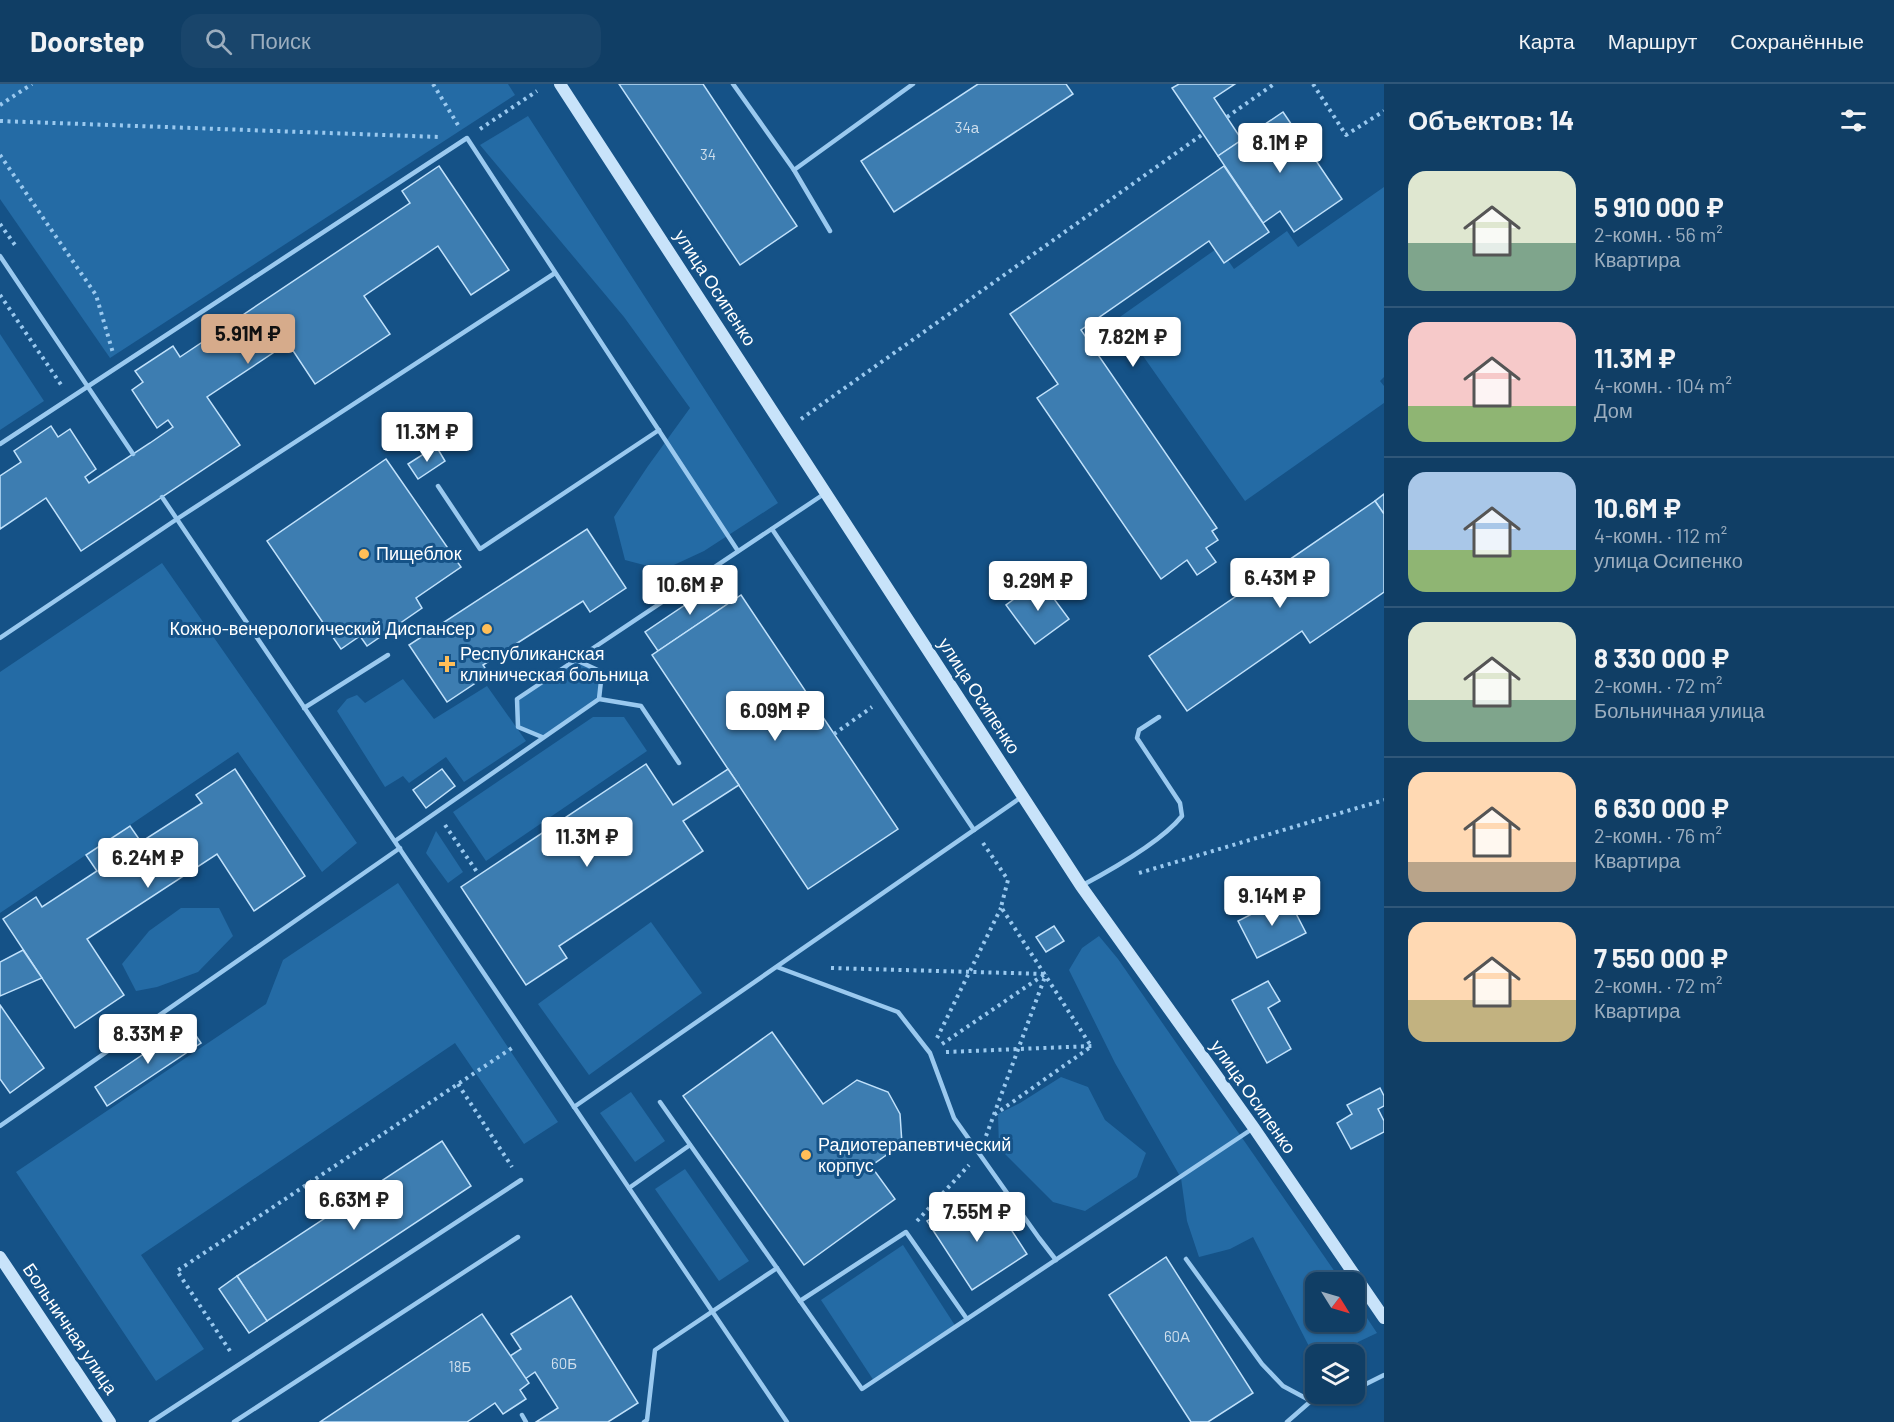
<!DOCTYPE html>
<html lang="ru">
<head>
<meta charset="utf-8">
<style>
	:root { --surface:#103e65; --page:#19456b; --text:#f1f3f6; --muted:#9caebf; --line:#305779; --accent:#d6ab8b }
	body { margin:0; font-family:Barlow,sans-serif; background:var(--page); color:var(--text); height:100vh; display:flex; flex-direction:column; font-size:22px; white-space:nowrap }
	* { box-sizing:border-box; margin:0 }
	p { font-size:20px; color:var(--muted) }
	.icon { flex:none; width:33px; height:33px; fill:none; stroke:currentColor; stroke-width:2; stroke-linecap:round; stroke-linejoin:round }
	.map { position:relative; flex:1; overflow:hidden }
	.sheet { display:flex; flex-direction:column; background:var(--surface); width:510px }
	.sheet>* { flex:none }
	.needle { width:39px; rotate:127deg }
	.buttons { position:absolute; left:1305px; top:1188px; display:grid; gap:12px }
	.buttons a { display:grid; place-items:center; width:60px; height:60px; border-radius:12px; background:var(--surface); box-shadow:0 2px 4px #0004,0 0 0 2px var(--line); font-size:30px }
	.price { position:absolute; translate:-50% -51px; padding:0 14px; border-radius:6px; background:#fff; color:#222; font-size:20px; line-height:39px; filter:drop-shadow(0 2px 3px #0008) }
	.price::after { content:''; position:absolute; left:50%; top:36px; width:18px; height:14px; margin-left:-9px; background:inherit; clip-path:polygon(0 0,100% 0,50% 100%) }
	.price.current { background:var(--accent); color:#111 }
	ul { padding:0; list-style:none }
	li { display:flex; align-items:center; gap:18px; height:150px; padding:0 24px }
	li+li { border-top:2px solid var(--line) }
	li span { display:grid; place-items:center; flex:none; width:168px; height:120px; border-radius:18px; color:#555 }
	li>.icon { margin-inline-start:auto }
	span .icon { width:72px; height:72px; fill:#fffc; stroke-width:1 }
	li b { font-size:26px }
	h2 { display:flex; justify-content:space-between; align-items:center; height:72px; padding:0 24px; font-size:26px }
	header { display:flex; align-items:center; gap:36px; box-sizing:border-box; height:84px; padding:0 30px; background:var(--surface); border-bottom:2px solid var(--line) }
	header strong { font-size:28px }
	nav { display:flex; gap:33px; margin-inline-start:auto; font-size:21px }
	.search { width:420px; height:54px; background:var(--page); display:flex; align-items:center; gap:15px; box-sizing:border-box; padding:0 21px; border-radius:18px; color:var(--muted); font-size:22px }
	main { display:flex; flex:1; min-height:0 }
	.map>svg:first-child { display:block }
	.green { fill:#246ba5 }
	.building { fill:#3d7db1; stroke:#c0e1fb; stroke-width:1.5 }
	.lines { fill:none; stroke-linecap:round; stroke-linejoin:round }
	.path { stroke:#9ac9ef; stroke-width:4; stroke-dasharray:3 4.5; stroke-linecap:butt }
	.lane { stroke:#9ac9ef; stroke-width:4.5 }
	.secondary { stroke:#c8e3fa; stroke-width:12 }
	.poi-dot { fill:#ffbe58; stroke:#155287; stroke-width:2 }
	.labels { text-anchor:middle; stroke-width:6; stroke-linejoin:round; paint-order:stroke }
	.number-label { font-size:15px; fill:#cedeec }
	.street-label { font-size:18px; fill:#fff; stroke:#155287 }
	.poi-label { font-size:18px; fill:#fff; stroke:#155287; text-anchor:start }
</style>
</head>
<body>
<header>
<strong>Doorstep</strong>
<div class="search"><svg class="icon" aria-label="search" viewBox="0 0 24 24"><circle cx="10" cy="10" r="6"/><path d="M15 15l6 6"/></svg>Поиск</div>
<nav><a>Карта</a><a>Маршрут</a><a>Сохранённые</a></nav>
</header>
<main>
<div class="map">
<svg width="1384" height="1338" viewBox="0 0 1384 1338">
	<rect width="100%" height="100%" fill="#155287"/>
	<g class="green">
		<path d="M 0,0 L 508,0 L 515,11 L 110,274 L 0,115 Z"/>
		<path d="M 528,32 L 778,419 L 704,467 L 663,486 L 625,476 L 614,433 L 648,382 L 690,324 L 624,233 L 480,61 Z"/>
		<path d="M 1384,103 L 1384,293 L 1380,297 L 1384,302 L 1384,319 L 1245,417 L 1117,235 L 1219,163 L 1234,185 L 1287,147 L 1298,163 Z"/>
		<path d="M 0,250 L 44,317 L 0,346 Z"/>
		<path d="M 162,479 L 357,759 L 322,788 L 238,668 L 0,829 L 0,588 Z"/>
		<path d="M 576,576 L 602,588 L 599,615 L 542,653 L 518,643 L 517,615 Z"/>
		<path d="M 403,595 L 434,635 L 487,602 L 526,657 L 464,698 L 446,673 L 409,699 L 403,692 L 385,703 L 337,627 L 347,615 L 357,611 L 365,619 Z"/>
		<path d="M 593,633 L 624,633 L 647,667 L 486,777 L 453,728 Z"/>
		<path d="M 436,747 L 463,788 L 448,799 L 426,769 Z"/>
		<path d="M 398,799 L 558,1038 L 524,1060 L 455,959 L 141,1171 L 204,1265 L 156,1297 L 16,1088 L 266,920 L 283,876 Z"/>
		<path d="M 181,824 L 219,824 L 233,852 L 198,888 L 157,903 L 136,907 L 122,880 L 149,847 Z"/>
		<path d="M 651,838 L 702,909 L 589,991 L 538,920 Z"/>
		<path d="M 1099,852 L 1118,875 L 1342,1198 L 1316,1198 L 1316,1238 L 1354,1238 L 1355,1216 L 1377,1249 L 1358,1258 L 1349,1270 L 1316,1270 L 1315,1274 L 1253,1153 L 1230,1165 L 1199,1173 L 1187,1137 L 1181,1094 L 1115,979 L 1069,886 L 1082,864 Z"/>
		<path d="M 1061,993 L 1088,1003 L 1105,1036 L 1146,1069 L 1137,1093 L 1085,1127 L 1053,1118 L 999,1064 L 998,1030 L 1020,1019 Z"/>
		<path d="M 631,1008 L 665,1057 L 635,1078 L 600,1029 Z"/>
		<path d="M 685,1085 L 749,1177 L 719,1197 L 655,1105 Z"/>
		<path d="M 903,1161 L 956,1243 L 874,1297 L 821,1216 Z"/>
	</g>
	<g class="building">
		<path d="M 619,0 L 703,0 L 797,142 L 740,181 Z"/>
		<path d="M 978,0 L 1066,0 L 1073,10 L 894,128 L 861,77 Z"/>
		<path d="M 1179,0 L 1235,0 L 1214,14 L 1242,56 L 1218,72 L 1172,4 Z"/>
		<path d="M 1283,28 L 1342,115 L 1294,148 L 1280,127 L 1263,139 L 1218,72 Z"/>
		<path d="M 439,82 L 509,186 L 471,211 L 438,162 L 364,212 L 390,250 L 315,300 L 288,259 L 207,313 L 240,361 L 81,467 L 46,414 L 0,445 L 0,392 L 21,378 L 14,367 L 51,342 L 58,353 L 70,345 L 96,385 L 85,393 L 89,399 L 150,359 L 173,343 L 168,336 L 157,344 L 132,306 L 143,298 L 135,287 L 173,262 L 180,273 L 410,119 L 402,107 Z"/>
		<path d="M 1224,82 L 1269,148 L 1224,179 L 1209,157 L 1081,246 L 1217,444 L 1212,447 L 1218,456 L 1206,464 L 1216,478 L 1197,491 L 1187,476 L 1161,495 L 1037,314 L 1058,300 L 1010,230 Z"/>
		<path d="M 436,362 L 445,377 L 418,395 L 408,380 Z"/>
		<path d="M 386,375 L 461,483 L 416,514 L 422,524 L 367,562 L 360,552 L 341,565 L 267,457 Z"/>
		<path d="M 1384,410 L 1384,430 L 1375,417 Z"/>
		<path d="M 1375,417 L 1384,430 L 1384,508 L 1310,559 L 1302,547 L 1187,627 L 1149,572 Z"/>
		<path d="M 587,445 L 626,504 L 590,528 L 583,517 L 483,581 L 489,590 L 447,618 L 409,561 Z"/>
		<path d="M 722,496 L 735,515 L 658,567 L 645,548 Z"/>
		<path d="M 1040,496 L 1069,535 L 1035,560 L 1006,521 Z"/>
		<path d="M 741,511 L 898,745 L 808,805 L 652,571 Z"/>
		<path d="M 646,680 L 673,721 L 728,685 L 739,701 L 683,737 L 703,767 L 559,862 L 567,874 L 526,901 L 461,803 Z"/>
		<path d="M 235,685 L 305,792 L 254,827 L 217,770 L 87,855 L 124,911 L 75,944 L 3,835 L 36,813 L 42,823 L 97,787 L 86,771 L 130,742 L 141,758 L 202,719 L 196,711 Z"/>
		<path d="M 442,685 L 455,702 L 426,724 L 413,706 Z"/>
		<path d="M 1287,812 L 1306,849 L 1257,874 L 1238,837 Z"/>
		<path d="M 1054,842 L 1064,857 L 1046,868 L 1036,853 Z"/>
		<path d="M 23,866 L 42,894 L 0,912 L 0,878 Z"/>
		<path d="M 1268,897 L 1280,917 L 1268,924 L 1291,965 L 1267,979 L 1232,916 Z"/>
		<path d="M 0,921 L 44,984 L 10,1009 L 0,995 Z"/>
		<path d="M 188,940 L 201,959 L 107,1022 L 95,1003 Z"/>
		<path d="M 772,948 L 823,1020 L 857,996 L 888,1008 L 900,1030 L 902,1060 L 871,1082 L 895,1115 L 804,1181 L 683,1012 Z"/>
		<path d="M 1380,1004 L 1384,1012 L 1384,1022 L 1378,1025 L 1384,1037 L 1384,1048 L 1351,1065 L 1337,1039 L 1352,1030 L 1347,1021 Z"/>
		<path d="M 442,1057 L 471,1102 L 267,1237 L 237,1192 Z"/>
		<path d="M 960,1116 L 976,1142 L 999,1127 L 1027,1170 L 972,1206 L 927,1137 Z"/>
		<path d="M 1166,1173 L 1253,1309 L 1208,1338 L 1191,1338 L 1109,1211 Z"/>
		<path d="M 237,1192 L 267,1237 L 249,1249 L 219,1205 Z"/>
		<path d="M 571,1212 L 638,1319 L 608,1338 L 536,1338 L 558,1324 L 535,1288 L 525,1295 L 510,1272 L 521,1265 L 511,1250 Z"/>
		<path d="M 482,1230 L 529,1299 L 520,1306 L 526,1315 L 509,1326 L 503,1330 L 495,1319 L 467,1338 L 320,1338 Z"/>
	</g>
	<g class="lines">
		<g class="path">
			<path d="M 433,0 L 458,41"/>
			<path d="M 1313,0 L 1346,51 L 1384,27"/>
			<path d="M 0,21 L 32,0"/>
			<path d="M 1227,33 L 1274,0"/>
			<path d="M 0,37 L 439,53"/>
			<path d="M 480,45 L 537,7"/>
			<path d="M 0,71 L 96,211 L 113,269"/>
			<path d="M 0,140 L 15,161"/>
			<path d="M 0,211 L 62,302"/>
			<path d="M 801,335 L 1203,50"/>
			<path d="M 834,650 L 872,623"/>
			<path d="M 445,741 L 479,791"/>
			<path d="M 983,759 L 1008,796 L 1001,823 L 1091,962"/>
			<path d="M 1139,789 L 1384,716"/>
			<path d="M 831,884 L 1046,890"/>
			<path d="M 937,954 L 1001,824"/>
			<path d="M 942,960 L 1045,890"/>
			<path d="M 946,968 L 1092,962 L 994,1031"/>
			<path d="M 458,1000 L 512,1083"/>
			<path d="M 986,1052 L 1046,890"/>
			<path d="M 917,1137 L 969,1081"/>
			<path d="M 230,1267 L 177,1187 L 515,962"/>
		</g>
		<g class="lane">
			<path d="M 733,0 L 794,86 L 830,147"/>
			<path d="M 794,86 L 913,0"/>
			<path d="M 0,172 L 133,370"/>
			<path d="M 0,360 L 467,54 L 738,467"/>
			<path d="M 438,402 L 480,465 L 659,346"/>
			<path d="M 162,413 L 787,1338"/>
			<path d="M 772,445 L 974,746"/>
			<path d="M 0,554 L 177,435 L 555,189"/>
			<path d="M 599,615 L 641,622 L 679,679"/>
			<path d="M 304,624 L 388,571"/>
			<path d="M 542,653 L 518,643 L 517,615 L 824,410"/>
			<path d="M 395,757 L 599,615 L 602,588 L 576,576"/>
			<path d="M 1081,802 C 1111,786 1162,757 1182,732 L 1180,719 L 1137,654 L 1139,646 L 1159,633"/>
			<path d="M 777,883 L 898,928 L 930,969 L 954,1034 L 1039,1154 L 1056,1176"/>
			<path d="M 660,1018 L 862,1305 L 1252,1045"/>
			<path d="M 574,1023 L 1023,712"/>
			<path d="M 0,1042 L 400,764"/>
			<path d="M 629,1104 L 690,1061"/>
			<path d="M 1186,1175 L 1262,1280 L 1283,1302 L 1311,1317 L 1348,1310"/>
			<path d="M 800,1217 L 906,1148 L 967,1235"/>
			<path d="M 1354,1306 L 1384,1291"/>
			<path d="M 522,1331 L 526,1338"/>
			<path d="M 151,1338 L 521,1096"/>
			<path d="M 234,1338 L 518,1153"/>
			<path d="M 644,1338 L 647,1336 L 655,1266 L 777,1184"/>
			<path d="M 1287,1338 L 1311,1317"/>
		</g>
		<g class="secondary">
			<path d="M 560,0 L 1081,802 L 1254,1044 L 1384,1234"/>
			<path d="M 0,1173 L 110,1338"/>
		</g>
	</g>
	<g class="poi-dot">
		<circle cx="364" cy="470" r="6"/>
		<circle cx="487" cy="545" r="6"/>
		<path d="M444 571h6v6h6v6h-6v6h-6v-6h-6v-6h6z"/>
		<circle cx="806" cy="1071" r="6"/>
	</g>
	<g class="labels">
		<g class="number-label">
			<text x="967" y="49">34а</text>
			<text x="708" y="76">34</text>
			<text x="1177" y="1258">60А</text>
			<text x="564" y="1285">60Б</text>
			<text x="460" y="1288">18Б</text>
		</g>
		<g class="street-label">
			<text transform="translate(715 204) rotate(57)" y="6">улица Осипенко</text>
			<text transform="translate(979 612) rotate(57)" y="6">улица Осипенко</text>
			<text transform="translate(1253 1013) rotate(55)" y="6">улица Осипенко</text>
			<text transform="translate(70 1245) rotate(56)" y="6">Больничная улица</text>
		</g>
		<g class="poi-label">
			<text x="376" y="476">Пищеблок</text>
			<text x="475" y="551" text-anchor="end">Кожно-венерологический Диспансер</text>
			<text x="460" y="576">Республиканская<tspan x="460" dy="21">клиническая больница</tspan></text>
			<text x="818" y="1067">Радиотерапевтический<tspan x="818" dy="21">корпус</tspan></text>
		</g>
	</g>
</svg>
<div class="buttons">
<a><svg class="needle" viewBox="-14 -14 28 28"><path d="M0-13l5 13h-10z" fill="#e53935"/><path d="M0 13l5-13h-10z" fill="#9caebf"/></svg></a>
<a><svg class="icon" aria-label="layers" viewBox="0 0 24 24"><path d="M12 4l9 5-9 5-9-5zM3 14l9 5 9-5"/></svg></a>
</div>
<b class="price" style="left:1280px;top:90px">8.1M ₽</b>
<b class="price current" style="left:248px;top:281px">5.91M ₽</b>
<b class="price" style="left:1133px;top:284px">7.82M ₽</b>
<b class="price" style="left:427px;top:379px">11.3M ₽</b>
<b class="price" style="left:1280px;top:525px">6.43M ₽</b>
<b class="price" style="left:1038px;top:528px">9.29M ₽</b>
<b class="price" style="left:690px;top:532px">10.6M ₽</b>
<b class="price" style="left:775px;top:658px">6.09M ₽</b>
<b class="price" style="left:587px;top:784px">11.3M ₽</b>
<b class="price" style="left:148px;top:805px">6.24M ₽</b>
<b class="price" style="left:1272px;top:843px">9.14M ₽</b>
<b class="price" style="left:148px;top:981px">8.33M ₽</b>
<b class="price" style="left:354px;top:1147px">6.63M ₽</b>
<b class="price" style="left:977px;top:1159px">7.55M ₽</b>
</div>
<section class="sheet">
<h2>Объектов: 14<svg class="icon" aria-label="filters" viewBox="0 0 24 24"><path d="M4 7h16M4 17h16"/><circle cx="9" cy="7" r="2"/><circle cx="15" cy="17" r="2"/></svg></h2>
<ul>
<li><span style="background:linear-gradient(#dfe7d0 60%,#7fa58c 0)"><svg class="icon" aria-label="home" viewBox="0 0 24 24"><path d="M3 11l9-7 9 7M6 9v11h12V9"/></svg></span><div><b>5 910 000 ₽</b><p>2-комн. · 56 m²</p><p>Квартира</p></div></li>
<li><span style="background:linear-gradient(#f6c9c9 70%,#8fb573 0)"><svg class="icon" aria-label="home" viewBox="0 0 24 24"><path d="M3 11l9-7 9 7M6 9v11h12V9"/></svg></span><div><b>11.3M ₽</b><p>4-комн. · 104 m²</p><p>Дом</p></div></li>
<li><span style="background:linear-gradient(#a9c7e8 65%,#8fb573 0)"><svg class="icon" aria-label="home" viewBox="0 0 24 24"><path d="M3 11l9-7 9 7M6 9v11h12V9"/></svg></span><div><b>10.6M ₽</b><p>4-комн. · 112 m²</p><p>улица Осипенко</p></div></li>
<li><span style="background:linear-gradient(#dfe7d0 65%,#7fa58c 0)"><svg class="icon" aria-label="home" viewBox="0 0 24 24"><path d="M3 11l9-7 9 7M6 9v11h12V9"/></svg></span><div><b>8 330 000 ₽</b><p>2-комн. · 72 m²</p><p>Больничная улица</p></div></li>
<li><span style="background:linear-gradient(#ffd9b3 75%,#b9a48a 0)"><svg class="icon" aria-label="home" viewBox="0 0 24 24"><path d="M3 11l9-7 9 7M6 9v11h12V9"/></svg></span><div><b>6 630 000 ₽</b><p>2-комн. · 76 m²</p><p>Квартира</p></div></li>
<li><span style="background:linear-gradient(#ffd9b3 65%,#c2b280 0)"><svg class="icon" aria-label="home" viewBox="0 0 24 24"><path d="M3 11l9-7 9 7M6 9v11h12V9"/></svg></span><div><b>7 550 000 ₽</b><p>2-комн. · 72 m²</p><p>Квартира</p></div></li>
</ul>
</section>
</main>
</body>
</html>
